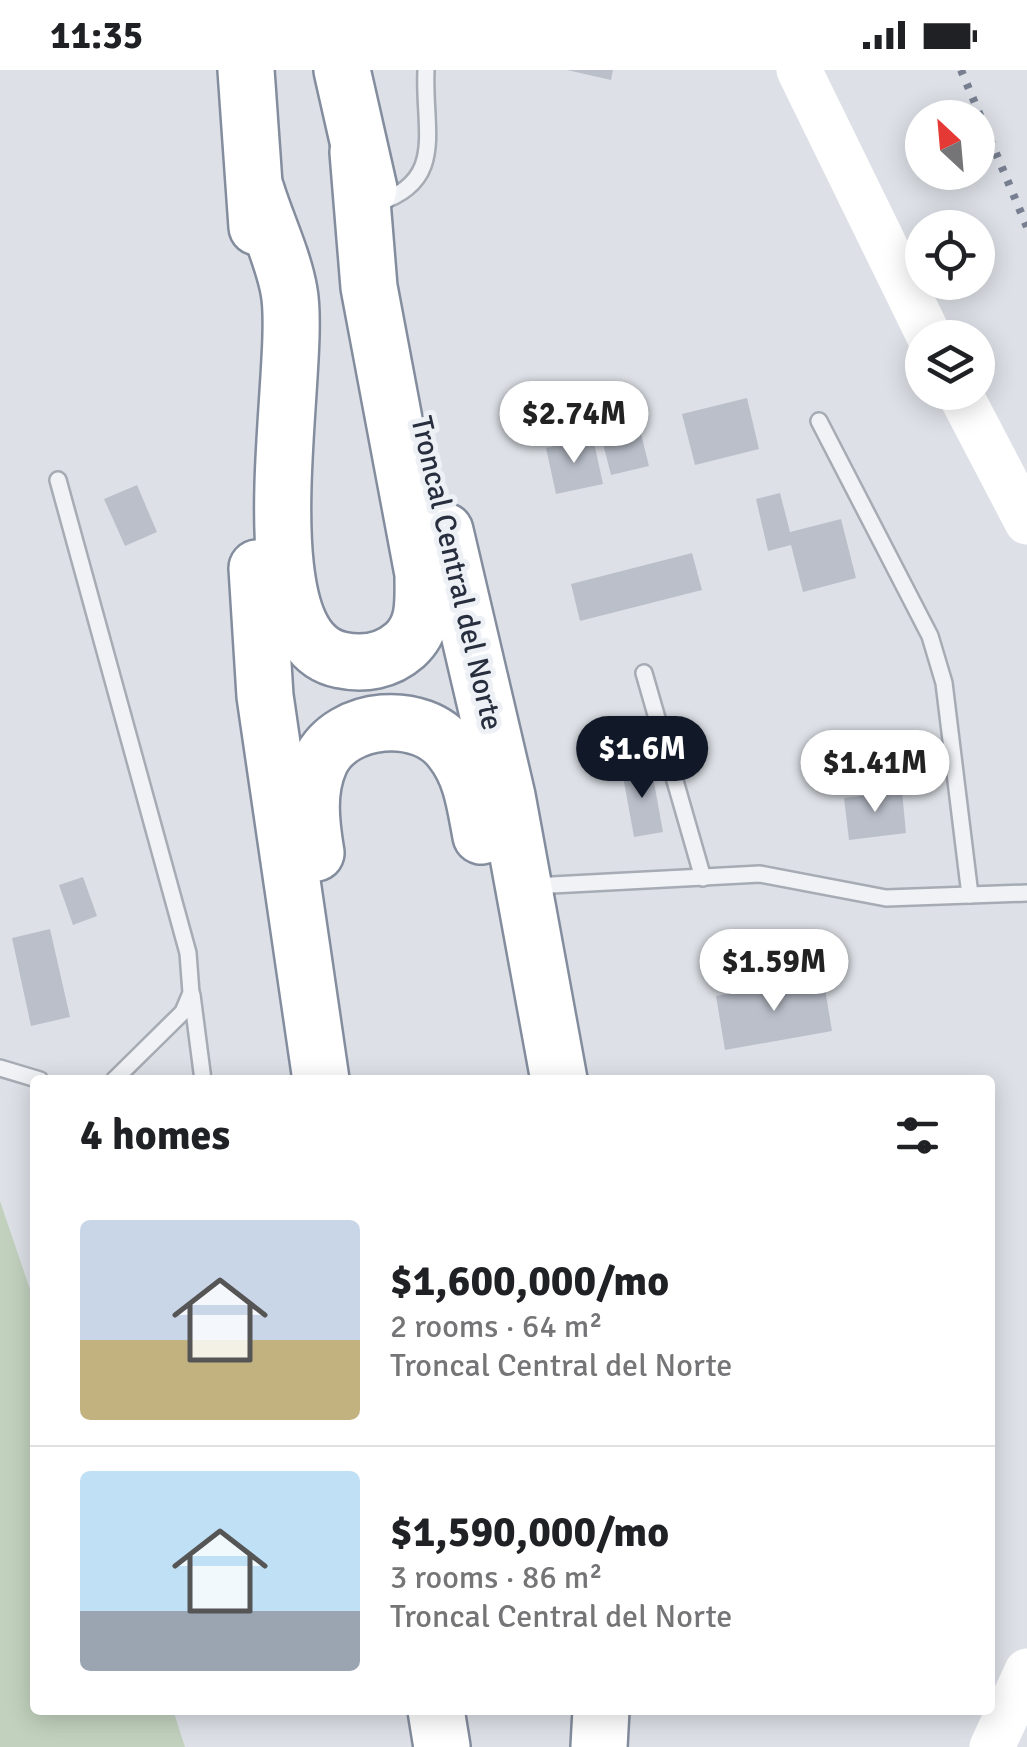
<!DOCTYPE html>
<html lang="en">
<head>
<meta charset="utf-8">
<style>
	:root { --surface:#fff; --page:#f2f2f2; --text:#202124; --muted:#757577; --line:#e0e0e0; --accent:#111827 }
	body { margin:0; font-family:Signika,sans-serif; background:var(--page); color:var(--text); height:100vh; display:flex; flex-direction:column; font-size:38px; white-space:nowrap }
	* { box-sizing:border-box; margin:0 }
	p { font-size:32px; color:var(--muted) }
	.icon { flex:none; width:55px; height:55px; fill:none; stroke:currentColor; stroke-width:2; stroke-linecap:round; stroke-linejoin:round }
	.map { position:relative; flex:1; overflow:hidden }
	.details { position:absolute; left:30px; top:1005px; width:965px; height:640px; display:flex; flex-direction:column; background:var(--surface); border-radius:10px; box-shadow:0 5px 25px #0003 }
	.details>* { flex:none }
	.needle { width:65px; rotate:334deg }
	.controls { position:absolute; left:905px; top:30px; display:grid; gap:20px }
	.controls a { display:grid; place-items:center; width:90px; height:90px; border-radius:50%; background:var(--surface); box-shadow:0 5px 25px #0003; font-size:50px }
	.price { position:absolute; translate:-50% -85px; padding:0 22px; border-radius:35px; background:#fff; color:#222; font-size:32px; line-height:65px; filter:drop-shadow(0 2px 5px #0008) }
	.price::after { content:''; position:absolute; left:50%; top:60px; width:30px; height:22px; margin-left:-15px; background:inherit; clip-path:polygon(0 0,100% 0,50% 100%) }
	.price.on { background:var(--accent); color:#fff }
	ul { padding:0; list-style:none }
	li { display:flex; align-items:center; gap:30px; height:250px; padding:0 50px }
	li+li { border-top:2px solid var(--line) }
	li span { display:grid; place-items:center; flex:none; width:280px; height:200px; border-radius:10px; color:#555 }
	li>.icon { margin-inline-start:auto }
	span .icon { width:120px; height:120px; fill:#fffc; stroke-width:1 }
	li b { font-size:42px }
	h2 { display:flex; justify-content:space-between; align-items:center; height:120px; padding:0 50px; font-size:42px }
	.status { display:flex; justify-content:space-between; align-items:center; height:70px; padding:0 50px; background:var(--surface); direction:ltr }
	.status svg { height:28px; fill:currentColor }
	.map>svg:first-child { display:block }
	.green { fill:#c2d1be }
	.building { fill:#babfca }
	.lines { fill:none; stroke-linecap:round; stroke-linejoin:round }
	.lane-casing { stroke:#a6abb4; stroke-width:20 }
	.highway-casing { stroke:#848d9e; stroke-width:60 }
	.lane { stroke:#f0f2f6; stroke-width:15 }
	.secondary { stroke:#fff; stroke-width:45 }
	.highway { stroke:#fff; stroke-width:55 }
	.rail { stroke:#777f91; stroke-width:8; stroke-dasharray:5 10; stroke-linecap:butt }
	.labels { text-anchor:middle; stroke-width:10; stroke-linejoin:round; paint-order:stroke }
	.street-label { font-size:30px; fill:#272e3e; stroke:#edf0f5 }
</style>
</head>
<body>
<div class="status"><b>11:35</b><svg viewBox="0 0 49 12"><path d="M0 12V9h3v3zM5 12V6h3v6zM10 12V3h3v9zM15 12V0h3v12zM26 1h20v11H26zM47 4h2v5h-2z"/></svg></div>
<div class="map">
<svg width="1027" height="1677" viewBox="0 0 1027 1677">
	<rect width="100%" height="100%" fill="#dde1e7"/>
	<path class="green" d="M 0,1131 L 35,1234 L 35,1640 L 173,1640 L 185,1677 L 0,1677 Z"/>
	<g class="building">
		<path d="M 567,0 L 613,0 L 611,10 Z"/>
		<path d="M 747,328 L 759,379 L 695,395 L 682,344 Z"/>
		<path d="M 634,336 L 649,396 L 611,405 L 596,346 Z"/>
		<path d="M 593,368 L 603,414 L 556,424 L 546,378 Z"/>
		<path d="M 137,415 L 157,462 L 125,476 L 104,429 Z"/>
		<path d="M 780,423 L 790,462 L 841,449 L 856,508 L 803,522 L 791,475 L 768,481 L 756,429 Z"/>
		<path d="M 692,483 L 702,520 L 580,551 L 571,514 Z"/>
		<path d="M 651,696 L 663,762 L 634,767 L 622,701 Z"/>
		<path d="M 902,721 L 906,763 L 849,770 L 844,728 Z"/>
		<path d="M 83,807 L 97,846 L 73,855 L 59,815 Z"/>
		<path d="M 50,859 L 70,947 L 31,956 L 12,868 Z"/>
		<path d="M 823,907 L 832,961 L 725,980 L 716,926 Z"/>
	</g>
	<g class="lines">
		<defs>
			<g id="lane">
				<path d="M 377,133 C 447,111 423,60 426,0"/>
				<path d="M 819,351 L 930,566 L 944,613 L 970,825"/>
				<path d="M 58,410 L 188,883 L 191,923 L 183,942 L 114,1010"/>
				<path d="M 644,603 L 703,808"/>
				<path d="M 533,816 L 760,804 L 886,828 L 1027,823"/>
				<path d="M 192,925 L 203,1010"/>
				<path d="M 0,998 L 40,1010"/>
			</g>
			<g id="highway">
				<path d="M 246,0 L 257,157"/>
				<path d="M 342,0 L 369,119"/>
				<path d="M 256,120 C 266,153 283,187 289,221 C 303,296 241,571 341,590 C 364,595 387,591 405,575 C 426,556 423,530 423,504 L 369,217 L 358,82"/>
				<path d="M 445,461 L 507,726 L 559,1010"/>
				<path d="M 257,498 L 265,626 L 321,1010"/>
				<path d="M 316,783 C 311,753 307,721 320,692 C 342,645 422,639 452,680 C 472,705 475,735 481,766"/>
				<path d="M 436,1640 L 442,1677"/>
				<path d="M 599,1677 L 601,1640"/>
			</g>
		</defs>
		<use href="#lane" class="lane-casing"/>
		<use href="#highway" class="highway-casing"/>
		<use href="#lane" class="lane"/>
		<g class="secondary">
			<path d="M 799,0 L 930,268"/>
			<path d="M 959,322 L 1027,452"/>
			<path d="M 992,1677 L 1027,1601"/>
		</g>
		<use href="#highway" class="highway"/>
		<path class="rail" d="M 961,0 L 1027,157"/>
	</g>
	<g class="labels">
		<g class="street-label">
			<text transform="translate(457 503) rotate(77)" y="10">Troncal Central del Norte</text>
		</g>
	</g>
</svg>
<div class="controls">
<a><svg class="needle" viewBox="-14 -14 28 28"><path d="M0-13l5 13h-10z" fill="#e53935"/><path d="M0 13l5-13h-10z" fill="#757577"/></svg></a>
<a><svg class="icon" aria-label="locate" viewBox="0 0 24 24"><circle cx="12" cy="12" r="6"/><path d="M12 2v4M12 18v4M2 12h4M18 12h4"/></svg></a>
<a><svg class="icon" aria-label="layers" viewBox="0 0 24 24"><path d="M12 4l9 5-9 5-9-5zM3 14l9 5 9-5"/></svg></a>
</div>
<b class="price" style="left:574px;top:396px">$2.74M</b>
<b class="price on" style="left:642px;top:731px">$1.6M</b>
<b class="price" style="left:875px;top:745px">$1.41M</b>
<b class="price" style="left:774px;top:944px">$1.59M</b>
<section class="details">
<h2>4 homes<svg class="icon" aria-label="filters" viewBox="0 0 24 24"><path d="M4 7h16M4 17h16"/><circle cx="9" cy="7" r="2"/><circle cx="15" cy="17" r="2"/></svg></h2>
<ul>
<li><span style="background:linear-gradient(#c9d6e8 60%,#c2b280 0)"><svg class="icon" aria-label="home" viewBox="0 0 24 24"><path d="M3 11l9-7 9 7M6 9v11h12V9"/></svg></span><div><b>$1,600,000/mo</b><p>2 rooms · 64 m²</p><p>Troncal Central del Norte</p></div></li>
<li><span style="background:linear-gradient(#bfe0f5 70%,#9aa5b1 0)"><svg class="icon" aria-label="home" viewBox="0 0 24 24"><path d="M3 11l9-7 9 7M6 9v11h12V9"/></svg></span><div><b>$1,590,000/mo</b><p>3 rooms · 86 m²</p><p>Troncal Central del Norte</p></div></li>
</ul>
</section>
</div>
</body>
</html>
